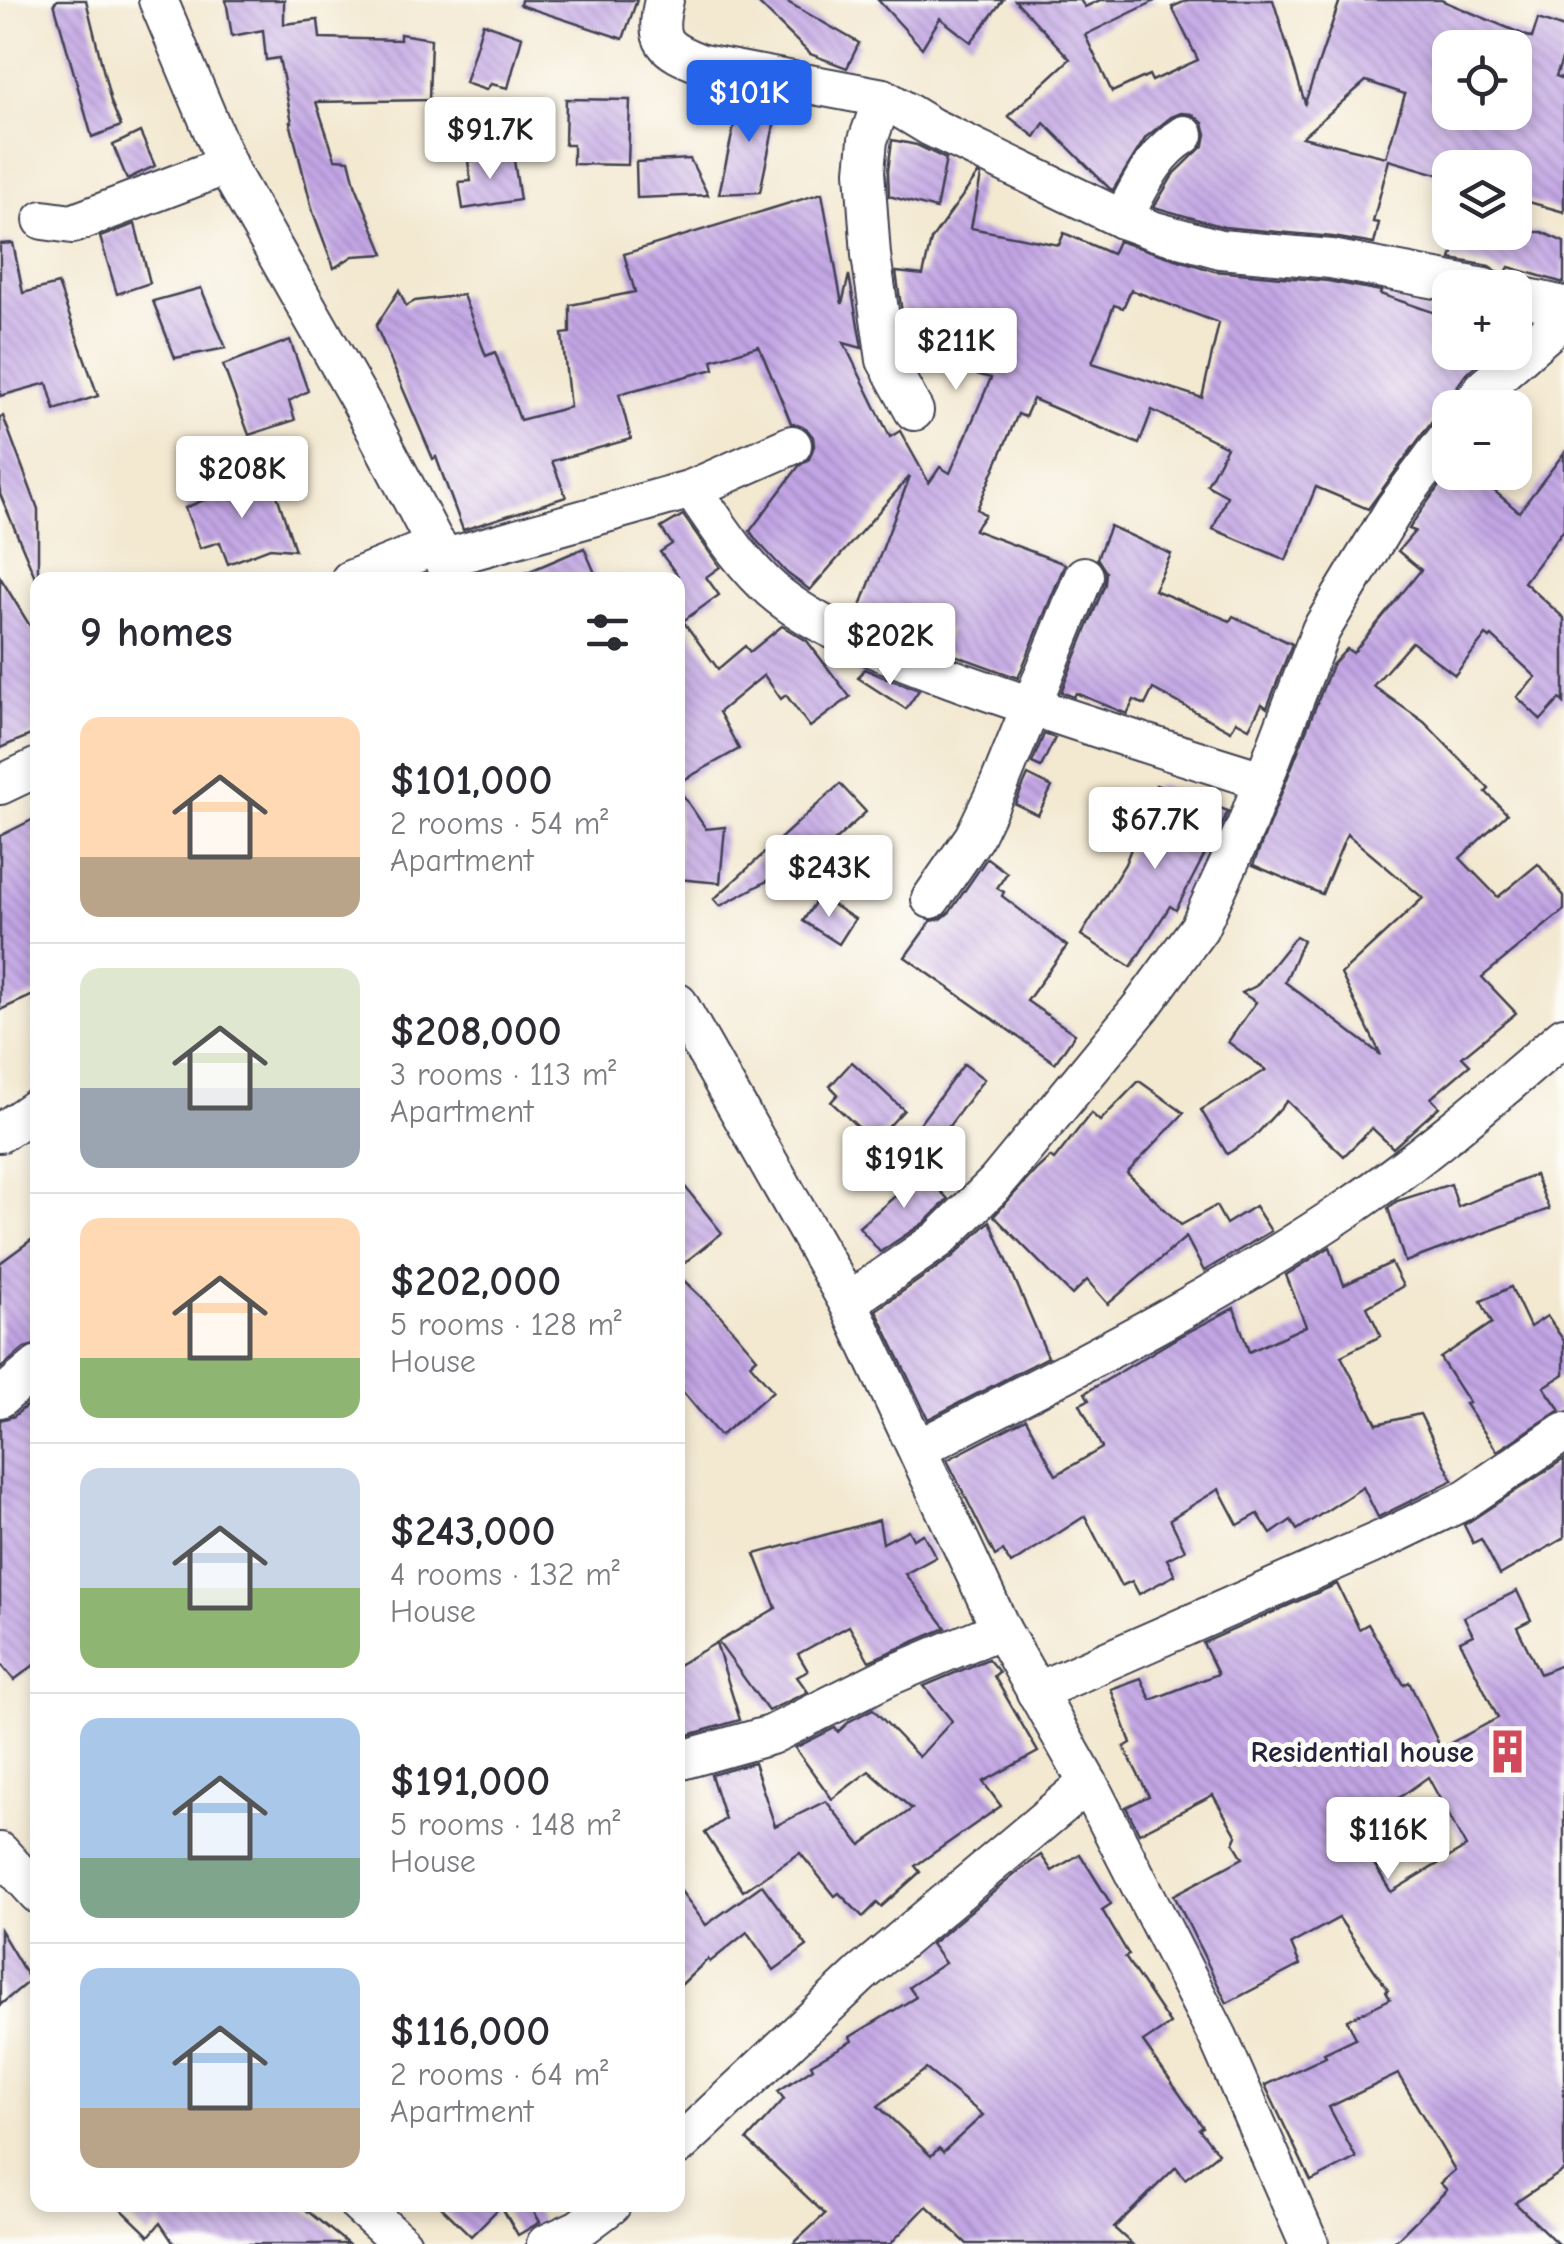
<!DOCTYPE html>
<html lang="en">
<head>
<meta charset="utf-8">
<style>
	:root { --surface:#fff; --page:#f2f2f3; --text:#2b2b33; --muted:#7c7c81; --line:#e1e1e2; --accent:#2563eb }
	body { margin:0; font-family:"Comic Neue",sans-serif; background:var(--page); color:var(--text); height:100vh; display:flex; flex-direction:column; font-size:38px; white-space:nowrap }
	* { box-sizing:border-box; margin:0 }
	p { font-size:32px; color:var(--muted) }
	.icon { flex:none; width:55px; height:55px; fill:none; stroke:currentColor; stroke-width:2; stroke-linecap:round; stroke-linejoin:round }
	.map { position:relative; flex:1; overflow:hidden }
	.drawer { position:absolute; left:30px; top:572px; width:655px; height:1640px; display:flex; flex-direction:column; background:var(--surface); border-radius:20px; box-shadow:0 5px 15px #0003 }
	.drawer>* { flex:none }
	.fabs { position:absolute; left:1432px; top:30px; display:grid; gap:20px }
	.fabs a { display:grid; place-items:center; width:100px; height:100px; border-radius:20px; background:var(--surface); box-shadow:0 5px 15px #0003; font-size:50px }
	.price { position:absolute; translate:-50% -85px; padding:0 22px; border-radius:10px; background:#fff; color:#222; font-size:32px; line-height:65px; filter:drop-shadow(0 2px 5px #0008) }
	.price::after { content:''; position:absolute; left:50%; top:60px; width:30px; height:22px; margin-left:-15px; background:inherit; clip-path:polygon(0 0,100% 0,50% 100%) }
	.price.on { background:var(--accent); color:#fff }
	ul { padding:0; list-style:none }
	li { display:flex; align-items:center; gap:30px; height:250px; padding:0 50px }
	li+li { border-top:2px solid var(--line) }
	li span { display:grid; place-items:center; flex:none; width:280px; height:200px; border-radius:20px; color:#555 }
	li>.icon { margin-inline-start:auto }
	span .icon { width:120px; height:120px; fill:#fffc; stroke-width:1 }
	li b { font-size:42px }
	h2 { display:flex; justify-content:space-between; align-items:center; height:120px; padding:0 50px; font-size:42px }
	.map>svg:first-child { display:block }
	.building { fill:url(#building-back-hatch); fill-rule:evenodd }
	.lines { fill:none; stroke-linecap:round; stroke-linejoin:round }
	.street-casing { stroke:#414051; stroke-width:42 }
	.street { stroke:#fff; stroke-width:38 }
	.labels { text-anchor:middle; stroke-width:10; stroke-linejoin:round; paint-order:stroke }
	.poi-label { font-size:30px; font-weight:bold; fill:#22223b; stroke:#fdfcf7; text-anchor:end }
</style>
</head>
<body>
<div class="map">
<svg width="1564" height="2244" viewBox="0 0 1564 2244">
	<defs>
		<pattern id="building-back-hatch" width="6" height="6" patternUnits="userSpaceOnUse" patternTransform="scale(2.5)"><rect width="6" height="6" fill="#c3a6e5"/><path d="M-1 5l2 2M0 0l6 6M5-1l2 2" fill="none" stroke="#9e87bb"/></pattern>
	</defs>
	<rect width="100%" height="100%" fill="#fdfcf7"/>
	<filter id="ink" filterUnits="userSpaceOnUse"><feTurbulence type="fractalNoise" baseFrequency=".01" numOctaves="2"/><feDisplacementMap in="SourceGraphic" scale="20" xChannelSelector="R" yChannelSelector="G"/><feConvolveMatrix kernelMatrix="1 2 1 2 8 2 1 2 1" color-interpolation-filters="sRGB"/></filter>
	<filter id="wash" filterUnits="userSpaceOnUse"><feTurbulence type="fractalNoise" baseFrequency=".0048" numOctaves="4" result="noise"/><feDisplacementMap in="SourceGraphic" scale="40" xChannelSelector="R" yChannelSelector="G"/><feGaussianBlur stdDeviation="2.25" result="paint"/><feColorMatrix in="noise" values="0 0 0 0 0 0 0 0 0 0 0 0 0 0 0 0 0 1.4 0 .05"/><feComposite in="paint" operator="in"/></filter>
	<g filter="url(#wash)">
		<rect width="100%" height="100%" fill="#f3e8d0"/>
		<g id="blocks">
			<g class="building">
				<path d="M 58,0 L 86,0 L 111,102 L 121,126 L 92,137 L 54,3 Z"/>
				<path d="M 226,0 L 284,0 L 284,24 L 318,20 L 320,38 L 400,40 L 400,34 L 431,39 L 429,100 L 316,102 L 335,159 L 349,160 L 355,184 L 384,254 L 353,256 L 334,268 L 313,212 L 290,122 L 292,122 L 279,58 L 266,60 L 263,30 L 232,36 Z"/>
				<path d="M 521,0 L 637,0 L 623,39 L 520,5 Z"/>
				<path d="M 755,0 L 784,0 L 859,43 L 847,68 L 810,54 Z"/>
				<path d="M 878,0 L 1003,0 L 971,42 L 940,18 L 922,48 Z"/>
				<path d="M 1015,0 L 1080,0 L 1085,7 L 1100,0 L 1157,0 L 1085,35 L 1112,92 L 1149,75 L 1152,81 L 1198,60 L 1172,7 L 1188,0 L 1273,0 L 1305,103 L 1340,0 L 1441,0 L 1532,38 L 1538,19 L 1564,28 L 1564,54 L 1556,76 L 1564,79 L 1564,212 L 1515,198 L 1515,168 L 1447,168 L 1444,176 L 1389,160 L 1373,222 L 1379,223 L 1374,244 L 1333,237 L 1224,227 L 1154,207 L 1173,175 L 1204,145 L 1206,134 L 1203,123 L 1192,114 L 1181,113 L 1171,117 L 1146,137 L 1113,190 L 1109,188 L 1044,123 L 1035,137 L 1008,116 L 1070,59 ZM 1450,48 L 1515,48 L 1515,112 L 1494,112 L 1491,119 L 1450,112 ZM 1366,81 L 1405,94 L 1386,157 L 1302,137 Z"/>
				<path d="M 483,23 L 522,37 L 508,88 L 491,84 L 486,90 L 465,83 Z"/>
				<path d="M 741,94 L 779,101 L 760,192 L 719,194 Z"/>
				<path d="M 566,99 L 630,100 L 628,165 L 573,164 L 573,145 L 565,145 Z"/>
				<path d="M 140,132 L 155,166 L 127,179 L 113,145 Z"/>
				<path d="M 892,140 L 917,145 L 946,159 L 936,209 L 889,196 L 888,171 Z"/>
				<path d="M 513,154 L 520,200 L 463,209 L 459,182 L 471,181 L 468,161 Z"/>
				<path d="M 690,159 L 708,195 L 637,198 L 636,162 Z"/>
				<path d="M 978,174 L 981,176 L 971,228 L 1059,245 L 1064,233 L 1112,254 L 1118,241 L 1214,271 L 1328,281 L 1381,291 L 1380,294 L 1450,318 L 1450,352 L 1490,352 L 1466,374 L 1451,395 L 1448,412 L 1432,421 L 1368,509 L 1316,487 L 1286,560 L 1213,529 L 1227,496 L 1207,485 L 1227,447 L 1152,410 L 1139,444 L 1033,399 L 1025,417 L 1018,414 L 977,509 L 985,515 L 974,530 L 1065,564 L 1018,678 L 941,650 L 949,630 L 896,607 L 887,629 L 857,616 L 910,476 L 810,590 L 787,573 L 757,541 L 750,531 L 799,466 L 809,459 L 814,446 L 813,437 L 806,428 L 791,423 L 759,346 L 712,360 L 714,369 L 619,394 L 631,439 L 552,461 L 566,497 L 463,530 L 436,457 L 433,459 L 376,326 L 399,290 L 406,306 L 415,301 L 463,295 L 486,356 L 495,352 L 520,420 L 570,407 L 562,334 L 570,333 L 570,305 L 635,292 L 624,254 L 822,193 L 842,304 L 849,275 L 862,348 L 844,343 L 890,437 L 900,431 L 929,483 L 940,467 L 950,473 L 991,378 L 938,363 L 937,368 L 913,362 L 908,353 L 896,272 L 923,275 L 931,240 ZM 1131,290 L 1219,323 L 1202,398 L 1092,363 L 1114,305 L 1123,308 Z"/>
				<path d="M 135,224 L 150,283 L 117,294 L 100,237 Z"/>
				<path d="M 1460,232 L 1542,232 L 1564,242 L 1564,283 L 1509,267 L 1504,276 L 1489,266 L 1451,259 Z"/>
				<path d="M 13,243 L 23,293 L 58,284 L 98,396 L 55,410 L 47,383 L 0,396 L 0,244 Z"/>
				<path d="M 201,288 L 226,348 L 175,358 L 153,301 Z"/>
				<path d="M 290,340 L 308,391 L 289,401 L 295,420 L 249,435 L 223,365 Z"/>
				<path d="M 3,416 L 38,509 L 38,584 L 0,494 L 0,417 Z"/>
				<path d="M 1564,453 L 1564,529 L 1524,582 L 1564,618 L 1564,703 L 1560,699 L 1541,720 L 1517,697 L 1536,677 L 1492,636 L 1490,638 L 1486,635 L 1455,675 L 1412,642 L 1373,686 L 1424,722 L 1489,789 L 1486,792 L 1507,814 L 1460,858 L 1498,897 L 1538,864 L 1564,896 L 1564,910 L 1482,977 L 1516,1013 L 1462,1057 L 1470,1065 L 1431,1098 L 1439,1107 L 1393,1148 L 1372,1128 L 1344,1156 L 1287,1101 L 1253,1138 L 1227,1154 L 1201,1110 L 1266,1070 L 1228,1042 L 1256,1002 L 1242,993 L 1256,986 L 1296,936 L 1303,940 L 1285,982 L 1381,1055 L 1341,974 L 1423,898 L 1347,834 L 1322,894 L 1253,865 L 1332,665 L 1347,649 L 1353,653 L 1421,570 L 1398,551 L 1415,531 L 1409,529 L 1414,521 L 1449,472 L 1472,472 L 1519,512 Z"/>
				<path d="M 243,483 L 273,483 L 295,550 L 270,548 L 228,564 L 220,542 L 200,548 L 185,508 Z"/>
				<path d="M 683,515 L 720,567 L 706,577 L 719,595 L 683,621 L 718,669 L 745,646 L 750,652 L 782,626 L 807,641 L 850,697 L 810,727 L 786,695 L 781,699 L 764,675 L 719,712 L 739,749 L 678,783 L 678,576 L 660,552 L 672,544 L 661,528 Z"/>
				<path d="M 1110,526 L 1171,554 L 1154,590 L 1230,621 L 1233,616 L 1292,644 L 1267,708 L 1262,704 L 1249,728 L 1236,721 L 1231,731 L 1153,689 L 1145,705 L 1134,700 L 1127,714 L 1076,693 L 1074,697 L 1061,692 L 1105,584 L 1106,572 L 1097,558 Z"/>
				<path d="M 584,548 L 598,580 L 509,580 Z"/>
				<path d="M 0,577 L 38,639 L 38,732 L 0,748 Z"/>
				<path d="M 864,669 L 881,676 L 919,690 L 906,709 L 858,678 Z"/>
				<path d="M 1044,734 L 1055,738 L 1041,767 L 1032,763 Z"/>
				<path d="M 1028,775 L 1052,787 L 1038,815 L 1015,804 Z"/>
				<path d="M 840,784 L 866,812 L 807,866 L 773,878 L 720,906 L 714,899 Z"/>
				<path d="M 1156,785 L 1228,811 L 1209,853 L 1206,852 L 1176,910 L 1170,906 L 1131,967 L 1081,935 L 1125,864 Z"/>
				<path d="M 678,788 L 706,829 L 725,827 L 720,883 L 678,879 Z"/>
				<path d="M 38,817 L 38,993 L 0,1010 L 0,836 Z"/>
				<path d="M 987,858 L 1007,873 L 997,888 L 1004,892 L 1002,896 L 1067,946 L 1027,1001 L 1075,1034 L 1055,1063 L 905,957 L 931,921 L 941,919 L 950,912 Z"/>
				<path d="M 819,896 L 855,919 L 839,944 L 803,921 Z"/>
				<path d="M 852,1062 L 904,1110 L 874,1142 L 831,1102 L 838,1094 L 830,1086 Z"/>
				<path d="M 964,1064 L 984,1079 L 938,1141 L 918,1126 Z"/>
				<path d="M 1139,1081 L 1184,1113 L 1127,1173 L 1181,1225 L 1216,1206 L 1226,1224 L 1255,1206 L 1271,1231 L 1204,1271 L 1186,1237 L 1108,1304 L 1087,1280 L 1072,1295 L 994,1216 L 1037,1169 L 1050,1157 L 1054,1160 L 1091,1113 L 1100,1121 Z"/>
				<path d="M 919,1169 L 948,1199 L 925,1222 L 880,1252 L 859,1227 L 900,1192 L 897,1188 Z"/>
				<path d="M 1535,1175 L 1549,1209 L 1405,1262 L 1388,1208 L 1397,1201 L 1451,1184 L 1458,1207 Z"/>
				<path d="M 678,1178 L 722,1233 L 678,1268 Z"/>
				<path d="M 990,1221 L 1048,1357 L 928,1419 L 876,1310 L 952,1257 Z"/>
				<path d="M 38,1235 L 38,1344 L 24,1348 L 0,1369 L 0,1263 Z"/>
				<path d="M 1330,1247 L 1344,1285 L 1391,1263 L 1403,1286 L 1367,1307 L 1381,1336 L 1341,1356 L 1377,1424 L 1420,1414 L 1453,1480 L 1378,1517 L 1363,1487 L 1297,1530 L 1291,1520 L 1271,1534 L 1258,1514 L 1238,1525 L 1219,1489 L 1170,1519 L 1185,1550 L 1167,1559 L 1175,1575 L 1139,1594 L 1132,1581 L 1121,1586 L 1085,1516 L 1011,1564 L 1003,1551 L 995,1556 L 947,1460 L 1026,1419 L 1056,1475 L 1102,1448 L 1080,1404 L 1089,1400 L 1085,1393 L 1175,1339 L 1234,1308 L 1249,1352 L 1306,1326 L 1286,1275 Z"/>
				<path d="M 678,1275 L 720,1315 L 757,1358 L 750,1364 L 773,1391 L 720,1436 L 678,1386 Z"/>
				<path d="M 1511,1287 L 1530,1327 L 1547,1316 L 1564,1341 L 1564,1374 L 1544,1387 L 1560,1410 L 1497,1451 L 1465,1404 L 1469,1403 L 1440,1358 L 1492,1323 L 1481,1301 Z"/>
				<path d="M 38,1396 L 38,1662 L 14,1680 L 0,1663 L 0,1420 L 14,1416 Z"/>
				<path d="M 1564,1459 L 1564,1538 L 1500,1575 L 1481,1539 L 1473,1543 L 1464,1525 Z"/>
				<path d="M 879,1520 L 883,1543 L 908,1530 L 913,1539 L 923,1534 L 936,1557 L 905,1574 L 946,1628 L 869,1661 L 849,1626 L 798,1654 L 808,1671 L 797,1677 L 808,1692 L 768,1711 L 718,1642 L 776,1608 L 755,1554 Z"/>
				<path d="M 1337,1584 L 1359,1629 L 1368,1624 L 1404,1685 L 1409,1682 L 1441,1748 L 1498,1718 L 1460,1641 L 1473,1635 L 1464,1617 L 1517,1591 L 1531,1620 L 1517,1627 L 1540,1674 L 1564,1664 L 1564,2170 L 1515,2203 L 1558,2244 L 1392,2244 L 1447,2190 L 1440,2183 L 1455,2170 L 1398,2074 L 1329,2107 L 1356,2158 L 1311,2181 L 1265,2085 L 1326,2057 L 1324,2053 L 1356,2038 L 1347,2020 L 1390,1999 L 1386,1992 L 1388,1990 L 1339,1918 L 1291,1944 L 1300,1965 L 1227,2003 L 1174,1895 L 1243,1858 L 1234,1843 L 1237,1836 L 1213,1795 L 1139,1833 L 1126,1807 L 1149,1796 L 1124,1747 L 1131,1743 L 1111,1689 L 1141,1678 L 1151,1700 L 1218,1674 L 1203,1643 ZM 1428,1777 L 1466,1847 L 1391,1892 L 1354,1830 Z"/>
				<path d="M 716,1643 L 740,1720 L 678,1738 L 678,1665 Z"/>
				<path d="M 988,1659 L 999,1672 L 994,1676 L 1038,1752 L 983,1782 L 1001,1806 L 915,1866 L 920,1872 L 881,1907 L 877,1903 L 863,1917 L 839,1893 L 835,1896 L 800,1853 L 743,1891 L 705,1833 L 725,1819 L 711,1775 L 754,1763 L 775,1826 L 826,1801 L 861,1845 L 912,1809 L 869,1771 L 832,1799 L 795,1748 L 835,1728 L 838,1732 L 850,1721 L 873,1709 L 919,1757 L 952,1721 L 924,1686 Z"/>
				<path d="M 1080,1854 L 1111,1904 L 1102,1910 L 1129,1955 L 1125,1957 L 1170,2024 L 1143,2042 L 1203,2127 L 1199,2129 L 1218,2153 L 1185,2179 L 1176,2167 L 1114,2228 L 1132,2244 L 967,2244 L 927,2206 L 890,2244 L 793,2244 L 825,2214 L 747,2140 L 784,2099 L 778,2091 L 813,2068 L 811,2064 L 852,2041 L 850,2037 L 916,1997 L 909,1987 L 945,1963 L 931,1944 L 1020,1870 L 1041,1855 L 1052,1871 ZM 926,2069 L 983,2115 L 943,2152 L 939,2148 L 931,2156 L 878,2106 Z"/>
				<path d="M 762,1885 L 807,1946 L 774,1970 L 747,1932 L 710,1962 L 708,1959 L 678,1988 L 678,1887 L 706,1925 Z"/>
				<path d="M 0,1930 L 30,1980 L 0,2005 Z"/>
				<path d="M 117,2205 L 300,2205 L 348,2244 L 174,2244 L 160,2223 L 149,2236 Z"/>
				<path d="M 439,2205 L 530,2205 L 540,2222 L 518,2235 L 501,2206 L 471,2236 Z"/>
			</g>
		</g>
	</g>
	<g filter="url(#ink)">
		<use href="#blocks" fill-opacity="0" stroke="#414051" stroke-width="2.5"/>
		<g class="lines">
			<defs>
				<g id="street">
					<path d="M 158,0 L 231,174 L 362,404 L 454,580"/>
					<path d="M 664,0 C 654,42 663,49 702,64 L 883,98 L 931,127 L 1122,219 L 1155,231 L 1220,249 L 1331,259 L 1484,288"/>
					<path d="M 883,98 L 868,140 L 865,171 L 871,255 L 886,360 L 914,411"/>
					<path d="M 1122,219 C 1140,188 1153,154 1184,135"/>
					<path d="M 43,220 L 72,224 L 227,165"/>
					<path d="M 1515,295 L 1564,306"/>
					<path d="M 1469,408 L 1484,388 L 1564,318"/>
					<path d="M 692,489 C 717,524 740,562 772,590 C 820,632 905,661 964,683 C 1063,718 1162,749 1262,780"/>
					<path d="M 442,559 L 692,489 L 792,445"/>
					<path d="M 350,580 L 437,545"/>
					<path d="M 0,785 L 38,767"/>
					<path d="M 931,899 L 974,837 L 999,785 L 1084,576"/>
					<path d="M 678,1003 L 848,1302 L 1001,1629 L 1088,1783 L 1218,2037 L 1309,2244"/>
					<path d="M 0,1133 L 38,1107"/>
					<path d="M 848,1302 L 939,1239 L 996,1183 L 1141,1007 L 1199,928 L 1246,826 L 1321,630 L 1395,508 L 1450,434"/>
					<path d="M 0,1398 L 38,1366"/>
					<path d="M 918,1449 C 1065,1373 1213,1300 1350,1207 C 1425,1156 1495,1095 1564,1036"/>
					<path d="M 1036,1692 L 1384,1539 L 1463,1501 L 1564,1432"/>
					<path d="M 678,1761 L 771,1735 L 887,1677 L 1001,1629"/>
					<path d="M 0,1852 L 38,1894"/>
					<path d="M 678,2146 L 861,1974 L 1088,1783"/>
					<path d="M 359,2205 L 402,2244"/>
					<path d="M 546,2244 L 579,2229 L 611,2205"/>
				</g>
			</defs>
			<use href="#street" class="street-casing"/>
			<use href="#street" class="street"/>
		</g>
	</g>
	<defs>
		<symbol id="building-bare" viewBox="-9 -9 18 18"><path d="M-4-6H4V6H1V3H-1V6H-4ZM-2.5-4.3h1.7v1.8h-1.7ZM.8-4.3h1.7v1.8H.8ZM-2.5-1h1.7V.8h-1.7ZM.8-1h1.7V.8H.8Z" fill="#d1495b" stroke="#fdfcf7" stroke-width="2.5" paint-order="stroke"/></symbol>
	</defs>
	<g fill-rule="evenodd">
		<use href="#building-bare" x="1476" y="1720" width="63" height="63"/>
	</g>
	<g class="labels">
		<g class="poi-label">
			<text x="1474" y="1762">Residential house</text>
		</g>
	</g>
</svg>
<div class="fabs">
<a><svg class="icon" aria-label="locate" viewBox="0 0 24 24"><circle cx="12" cy="12" r="6"/><path d="M12 2v4M12 18v4M2 12h4M18 12h4"/></svg></a>
<a><svg class="icon" aria-label="layers" viewBox="0 0 24 24"><path d="M12 4l9 5-9 5-9-5zM3 14l9 5 9-5"/></svg></a>
<a>+</a>
<a>−</a>
</div>
<b class="price on" style="left:749px;top:145px">$101K</b>
<b class="price" style="left:490px;top:182px">$91.7K</b>
<b class="price" style="left:956px;top:393px">$211K</b>
<b class="price" style="left:242px;top:521px">$208K</b>
<b class="price" style="left:890px;top:688px">$202K</b>
<b class="price" style="left:1155px;top:872px">$67.7K</b>
<b class="price" style="left:829px;top:920px">$243K</b>
<b class="price" style="left:904px;top:1211px">$191K</b>
<b class="price" style="left:1388px;top:1882px">$116K</b>
<section class="drawer">
<h2>9 homes<svg class="icon" aria-label="filters" viewBox="0 0 24 24"><path d="M4 7h16M4 17h16"/><circle cx="9" cy="7" r="2"/><circle cx="15" cy="17" r="2"/></svg></h2>
<ul>
<li><span style="background:linear-gradient(#ffd9b3 70%,#b9a48a 0)"><svg class="icon" aria-label="home" viewBox="0 0 24 24"><path d="M3 11l9-7 9 7M6 9v11h12V9"/></svg></span><div><b>$101,000</b><p>2 rooms · 54 m²</p><p>Apartment</p></div></li>
<li><span style="background:linear-gradient(#dfe7d0 60%,#9aa5b1 0)"><svg class="icon" aria-label="home" viewBox="0 0 24 24"><path d="M3 11l9-7 9 7M6 9v11h12V9"/></svg></span><div><b>$208,000</b><p>3 rooms · 113 m²</p><p>Apartment</p></div></li>
<li><span style="background:linear-gradient(#ffd9b3 70%,#8fb573 0)"><svg class="icon" aria-label="home" viewBox="0 0 24 24"><path d="M3 11l9-7 9 7M6 9v11h12V9"/></svg></span><div><b>$202,000</b><p>5 rooms · 128 m²</p><p>House</p></div></li>
<li><span style="background:linear-gradient(#c9d6e8 60%,#8fb573 0)"><svg class="icon" aria-label="home" viewBox="0 0 24 24"><path d="M3 11l9-7 9 7M6 9v11h12V9"/></svg></span><div><b>$243,000</b><p>4 rooms · 132 m²</p><p>House</p></div></li>
<li><span style="background:linear-gradient(#a9c7e8 70%,#7fa58c 0)"><svg class="icon" aria-label="home" viewBox="0 0 24 24"><path d="M3 11l9-7 9 7M6 9v11h12V9"/></svg></span><div><b>$191,000</b><p>5 rooms · 148 m²</p><p>House</p></div></li>
<li><span style="background:linear-gradient(#a9c7e8 70%,#b9a48a 0)"><svg class="icon" aria-label="home" viewBox="0 0 24 24"><path d="M3 11l9-7 9 7M6 9v11h12V9"/></svg></span><div><b>$116,000</b><p>2 rooms · 64 m²</p><p>Apartment</p></div></li>
</ul>
</section>
</div>
</body>
</html>
